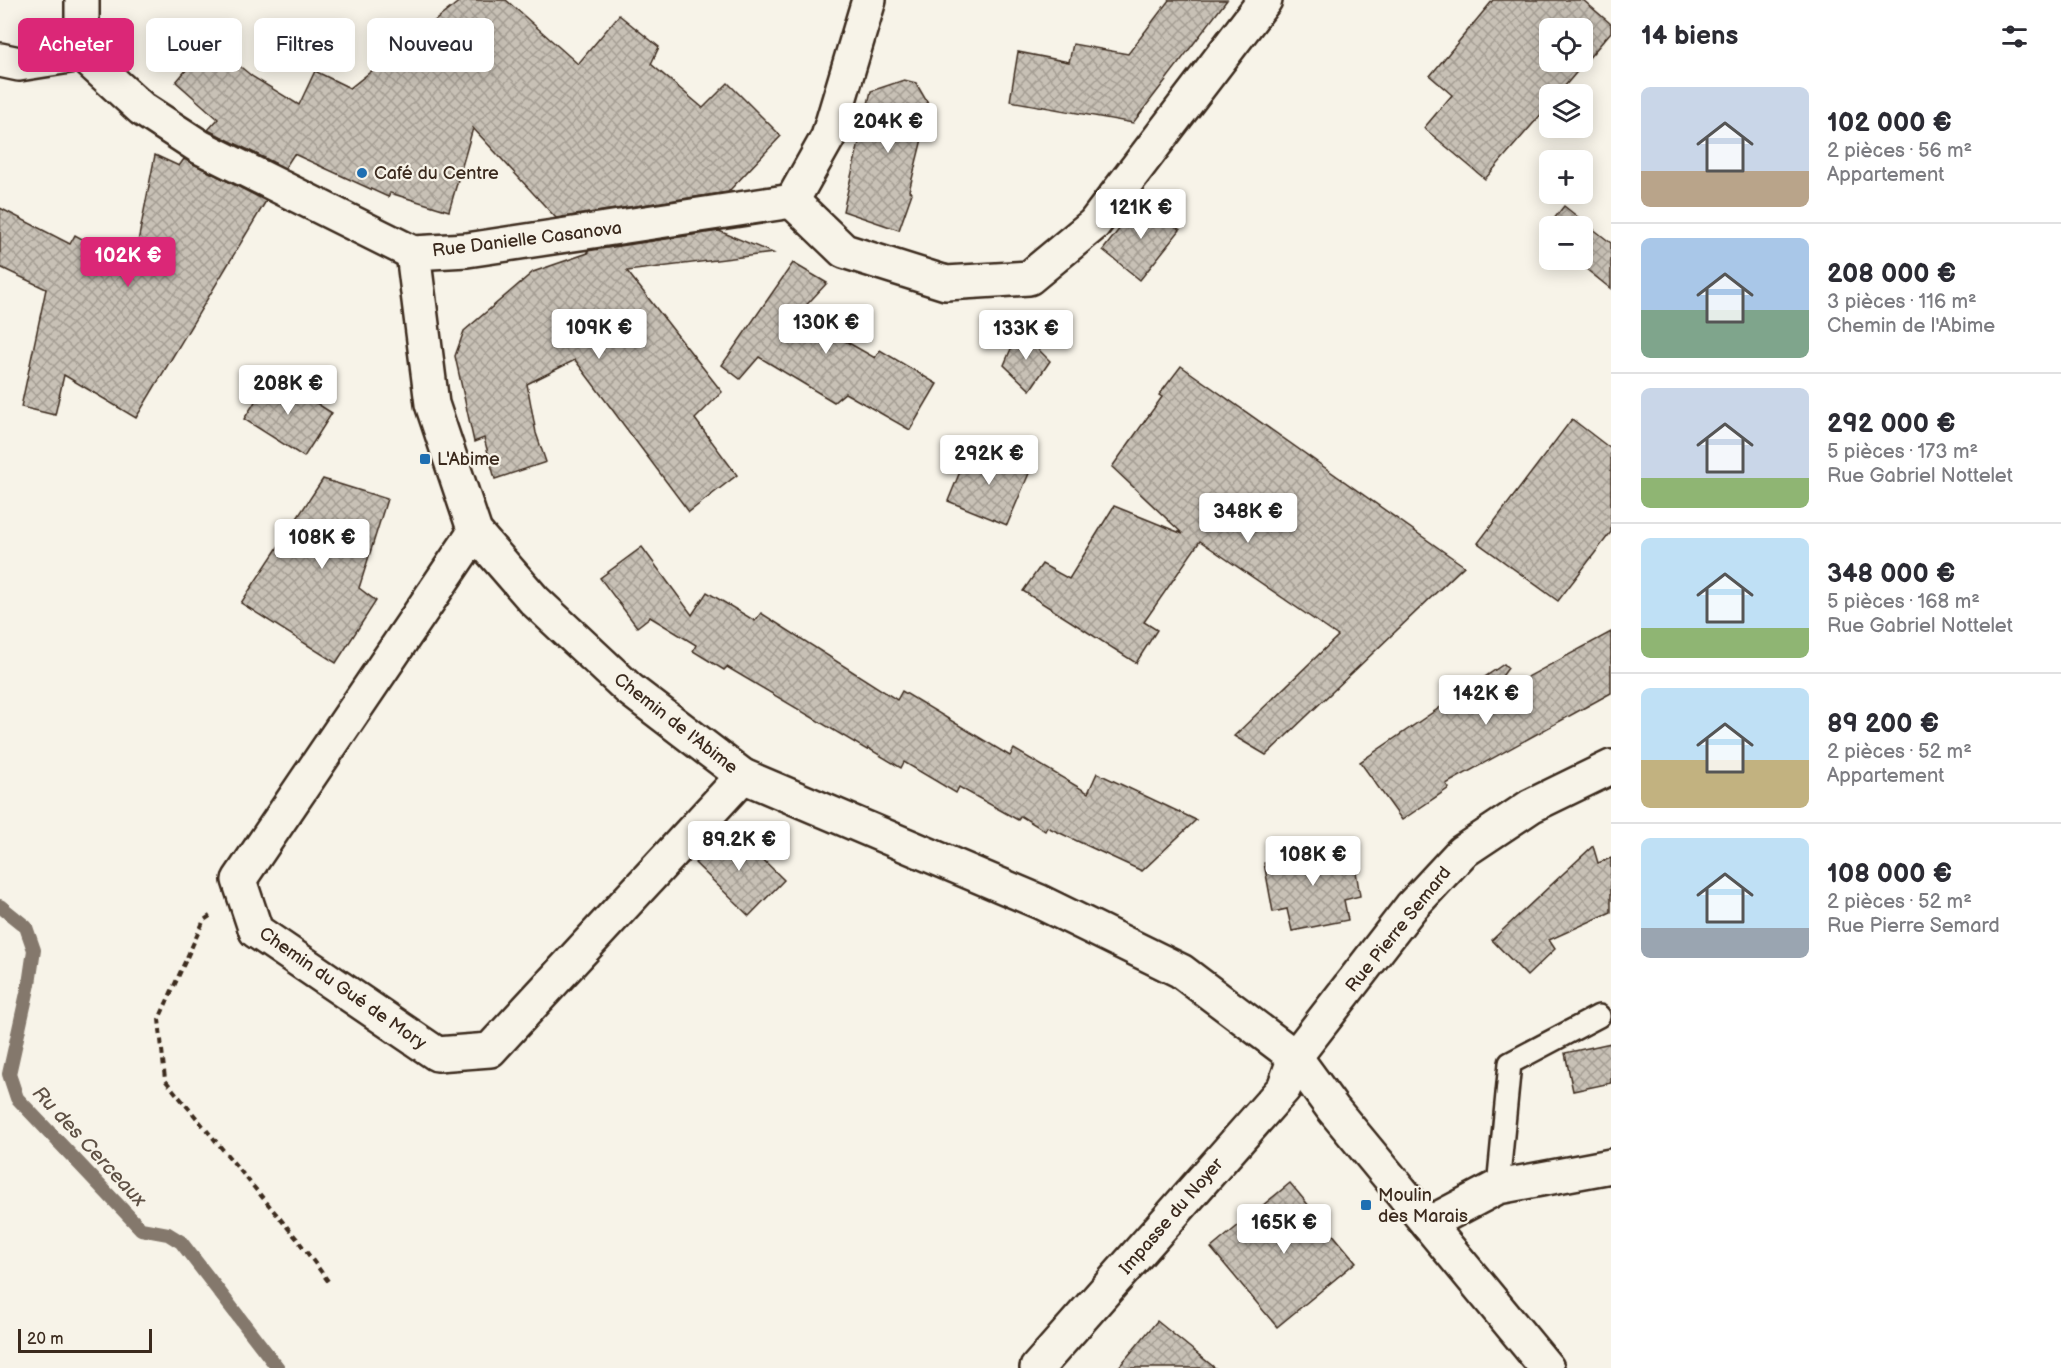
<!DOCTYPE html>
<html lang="fr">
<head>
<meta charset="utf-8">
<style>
	:root { --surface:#fff; --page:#f7f7f7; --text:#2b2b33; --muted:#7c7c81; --line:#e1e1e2; --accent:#db2777 }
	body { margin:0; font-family:"Balsamiq Sans",sans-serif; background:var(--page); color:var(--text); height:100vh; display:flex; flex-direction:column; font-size:22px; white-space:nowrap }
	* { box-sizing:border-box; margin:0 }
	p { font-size:20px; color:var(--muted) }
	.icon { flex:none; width:33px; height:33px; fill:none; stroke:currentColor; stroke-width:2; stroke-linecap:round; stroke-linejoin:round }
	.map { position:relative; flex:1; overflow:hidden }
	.panel { display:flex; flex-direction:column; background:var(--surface); width:450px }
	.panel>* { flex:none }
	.guide { position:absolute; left:18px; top:18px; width:570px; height:54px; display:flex; gap:12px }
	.tools { position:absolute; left:1539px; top:18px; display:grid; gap:12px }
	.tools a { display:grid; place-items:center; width:54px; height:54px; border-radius:9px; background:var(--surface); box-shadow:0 3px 15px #0003; font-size:30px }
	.scale { position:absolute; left:18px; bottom:15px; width:134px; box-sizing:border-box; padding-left:6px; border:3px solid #3b2a1e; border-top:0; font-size:16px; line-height:21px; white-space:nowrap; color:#3b2a1e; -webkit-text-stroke:4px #f7f3e8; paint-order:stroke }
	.price { position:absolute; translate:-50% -51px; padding:0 14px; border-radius:6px; background:#fff; color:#222; font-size:20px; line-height:39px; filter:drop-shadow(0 2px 3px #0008) }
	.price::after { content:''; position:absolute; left:50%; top:36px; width:18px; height:14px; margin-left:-9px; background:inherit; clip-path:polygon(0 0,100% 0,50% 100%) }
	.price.selected { background:var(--accent); color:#fff }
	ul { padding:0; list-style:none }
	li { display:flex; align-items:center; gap:18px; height:150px; padding:0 30px }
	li+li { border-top:2px solid var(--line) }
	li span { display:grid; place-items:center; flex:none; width:168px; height:120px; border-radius:9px; color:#555 }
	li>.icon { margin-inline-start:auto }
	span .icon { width:72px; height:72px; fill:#fffc; stroke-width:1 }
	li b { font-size:26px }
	h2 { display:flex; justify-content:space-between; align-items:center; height:72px; padding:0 30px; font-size:26px }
	.tag { padding:0 21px; border-radius:9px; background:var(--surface); box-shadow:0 3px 15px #0003; font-size:21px; line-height:54px }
	.tag.selected { background:var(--accent); color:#fff }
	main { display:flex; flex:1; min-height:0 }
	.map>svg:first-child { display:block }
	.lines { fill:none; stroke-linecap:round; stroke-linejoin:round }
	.stream { stroke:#84786c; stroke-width:14 }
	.building { fill:url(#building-cross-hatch); stroke:#3b2a1e; stroke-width:1.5; fill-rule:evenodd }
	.service-casing { stroke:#3b2a1e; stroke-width:26 }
	.minor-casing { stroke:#3b2a1e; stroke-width:38 }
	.path { stroke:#3b2a1e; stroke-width:4; stroke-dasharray:6 4.5; stroke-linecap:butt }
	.service { stroke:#f7f3e8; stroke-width:21 }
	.minor { stroke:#f7f3e8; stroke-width:33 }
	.poi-dot { fill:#1f6fb2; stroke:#f7f3e8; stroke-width:2 }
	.labels { text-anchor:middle; stroke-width:4.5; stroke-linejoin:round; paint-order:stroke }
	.poi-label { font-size:18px; fill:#3b2a1e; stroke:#f7f3e8; text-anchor:start }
	.street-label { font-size:18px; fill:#3b2a1e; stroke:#f7f3e8 }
	.water-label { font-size:20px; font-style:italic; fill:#5f5145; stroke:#f7f3e8 }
</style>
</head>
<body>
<main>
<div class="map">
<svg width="1611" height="1368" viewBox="0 0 1611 1368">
	<defs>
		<pattern id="building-cross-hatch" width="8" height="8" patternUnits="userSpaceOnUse" patternTransform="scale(1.5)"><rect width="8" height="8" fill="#c8c1b6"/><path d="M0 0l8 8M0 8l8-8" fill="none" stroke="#a49d93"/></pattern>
	</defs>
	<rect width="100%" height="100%" fill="#f7f3e8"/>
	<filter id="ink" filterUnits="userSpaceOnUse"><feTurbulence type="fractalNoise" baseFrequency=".0167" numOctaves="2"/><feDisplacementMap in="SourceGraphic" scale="12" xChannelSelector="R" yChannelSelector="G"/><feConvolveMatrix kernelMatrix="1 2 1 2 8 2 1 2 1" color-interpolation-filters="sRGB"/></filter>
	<g filter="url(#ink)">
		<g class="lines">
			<path class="stream" d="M 0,906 L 26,927 L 34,950 L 29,984 L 9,1074 L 17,1098 L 141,1229 L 168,1234 L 181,1242 L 278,1368"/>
		</g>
		<g class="building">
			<path d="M 461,0 L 506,0 L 578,64 L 619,15 L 659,47 L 651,64 L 703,108 L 728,83 L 781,136 L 728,192 L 556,218 L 473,128 L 449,211 L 390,193 L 388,197 L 294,154 L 285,168 L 208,130 L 218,119 L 176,82 L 210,42 L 253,77 L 299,105 L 315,71 L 350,88 Z"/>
			<path d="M 1169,0 L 1227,0 L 1133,123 L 1010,101 L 1018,52 L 1069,62 L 1073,44 L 1128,54 Z"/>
			<path d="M 1493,0 L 1583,0 L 1611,24 L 1611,32 L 1558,94 L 1550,94 L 1550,104 L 1485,179 L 1424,128 L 1452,95 L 1430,76 ZM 1550,28 L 1582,28 L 1582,62 L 1550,62 Z"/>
			<path d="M 904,80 L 916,83 L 930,107 L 909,191 L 912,193 L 899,230 L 843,211 L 871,91 Z"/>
			<path d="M 155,155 L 179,166 L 184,159 L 266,201 L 136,418 L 64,375 L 55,415 L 21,407 L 46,289 L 0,267 L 0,208 L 70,244 L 75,235 L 133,267 Z"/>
			<path d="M 1141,201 L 1180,230 L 1140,280 L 1103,250 Z"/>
			<path d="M 1564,206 L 1611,243 L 1611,289 L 1575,260 L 1582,260 L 1582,226 L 1550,226 L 1550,239 L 1543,233 Z"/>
			<path d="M 719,231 L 773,253 L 627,271 L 722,392 L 695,419 L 737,475 L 689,512 L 575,360 L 527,384 L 536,433 L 546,462 L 495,479 L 484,438 L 474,442 L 455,356 L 464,331 L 533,272 L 588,253 L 587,251 Z"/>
			<path d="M 793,263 L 827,283 L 798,314 L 875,358 L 880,350 L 937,384 L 910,430 L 845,393 L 834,402 L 759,357 L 740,379 L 722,365 Z"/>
			<path d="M 1019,330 L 1050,361 L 1030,390 L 1004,365 Z"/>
			<path d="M 1181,366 L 1464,566 L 1266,755 L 1234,736 L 1338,636 L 1200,541 L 1144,622 L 1157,630 L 1136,663 L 1023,591 L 1042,564 L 1069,579 L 1114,506 L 1183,534 L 1112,467 L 1162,397 L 1159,395 Z"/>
			<path d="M 272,375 L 332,413 L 304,457 L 244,419 Z"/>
			<path d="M 1572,419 L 1611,449 L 1611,532 L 1558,601 L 1478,543 Z"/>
			<path d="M 970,447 L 1030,471 L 1007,525 L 948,501 Z"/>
			<path d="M 323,479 L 387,499 L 359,588 L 376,601 L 336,663 L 241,603 Z"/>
			<path d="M 642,547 L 692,615 L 707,592 L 755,621 L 761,613 L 897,700 L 902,691 L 1010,756 L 1014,749 L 1088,793 L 1097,773 L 1196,820 L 1142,871 L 1047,827 L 1045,831 L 1021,816 L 1018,820 L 959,787 L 956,793 L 904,762 L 901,768 L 868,748 L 867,750 L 727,667 L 724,670 L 693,651 L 696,645 L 650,617 L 637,627 L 600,578 Z"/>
			<path d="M 1611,632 L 1611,693 L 1446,784 L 1449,788 L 1402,820 L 1360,762 L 1504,664 L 1508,668 L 1485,700 Z"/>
			<path d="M 730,827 L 784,880 L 749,916 L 695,863 Z"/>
			<path d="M 1593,846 L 1598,863 L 1611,858 L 1611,912 L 1549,940 L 1555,949 L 1527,976 L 1492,940 Z"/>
			<path d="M 1352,847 L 1360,896 L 1344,900 L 1348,920 L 1292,931 L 1287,909 L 1273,912 L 1264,863 Z"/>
			<path d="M 1611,1043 L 1611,1083 L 1573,1091 L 1565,1053 Z"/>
			<path d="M 1290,1183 L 1356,1262 L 1277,1327 L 1211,1248 Z"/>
			<path d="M 1157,1321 L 1215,1368 L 1118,1368 Z"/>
		</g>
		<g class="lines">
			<defs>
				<path id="service" d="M 1498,1187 L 1510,1063 L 1599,1016"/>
				<g id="minor">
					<path d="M 82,0 L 82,54 L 142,109 L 200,147 L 413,253 L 467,250 L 792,201"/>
					<path d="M 0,60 L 19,64 L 82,54"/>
					<path d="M 792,201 L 844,251 L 946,283 L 1029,278 L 1094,224 L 1265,0"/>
					<path d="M 792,201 L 828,137 L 869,0"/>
					<path d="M 413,253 L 432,404 L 475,532 L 534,600 L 629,689 L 743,776 L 1040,902 L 1181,971 L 1295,1057 L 1333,1109 L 1547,1368"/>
					<path d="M 475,532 L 239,880 L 256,931 L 437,1054 L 490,1050 L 743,776"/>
					<path d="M 1428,1224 L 1498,1187 L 1611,1166"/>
					<path d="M 1037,1368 L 1284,1088 L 1295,1057 L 1411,907 L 1462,852 L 1531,806 L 1611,767"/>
				</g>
			</defs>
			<use href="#service" class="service-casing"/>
			<use href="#minor" class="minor-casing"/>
			<path class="path" d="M 210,916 L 204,920 L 159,1019 L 165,1080 L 297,1239 L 328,1281"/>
			<use href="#service" class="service"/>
			<use href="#minor" class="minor"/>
		</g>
	</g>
	<g class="poi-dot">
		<circle cx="362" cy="173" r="6"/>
		<rect x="419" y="453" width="12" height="12" rx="3"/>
		<rect x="1360" y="1199" width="12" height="12" rx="3"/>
	</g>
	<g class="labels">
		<g class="poi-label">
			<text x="374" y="179">Café du Centre</text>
			<text x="437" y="465">L'Abime</text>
			<text x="1378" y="1201">Moulin<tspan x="1378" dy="21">des Marais</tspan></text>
		</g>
		<g class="street-label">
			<text transform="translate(527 239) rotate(-7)" y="6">Rue Danielle Casanova</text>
			<text transform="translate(676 723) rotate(38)" y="6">Chemin de l'Abime</text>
			<text transform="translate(1398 929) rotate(-51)" y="6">Rue Pierre Semard</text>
			<text transform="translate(343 988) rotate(35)" y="6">Chemin du Gué de Mory</text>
			<text transform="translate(1171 1216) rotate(-49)" y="6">Impasse du Noyer</text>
		</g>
		<g class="water-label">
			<text transform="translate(90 1146) rotate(47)" y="7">Ru des Cerceaux</text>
		</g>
	</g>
</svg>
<div class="tools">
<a><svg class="icon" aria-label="locate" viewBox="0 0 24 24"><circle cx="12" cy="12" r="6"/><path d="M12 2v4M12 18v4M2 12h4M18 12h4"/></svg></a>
<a><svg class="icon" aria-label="layers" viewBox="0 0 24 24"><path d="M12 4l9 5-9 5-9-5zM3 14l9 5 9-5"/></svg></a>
<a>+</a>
<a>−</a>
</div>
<div class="scale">20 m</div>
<b class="price" style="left:888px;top:154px">204K €</b>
<b class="price" style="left:1141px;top:240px">121K €</b>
<b class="price selected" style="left:128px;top:288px">102K €</b>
<b class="price" style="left:826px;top:355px">130K €</b>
<b class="price" style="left:599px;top:360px">109K €</b>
<b class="price" style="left:1026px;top:361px">133K €</b>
<b class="price" style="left:288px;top:416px">208K €</b>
<b class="price" style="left:989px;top:486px">292K €</b>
<b class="price" style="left:1248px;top:544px">348K €</b>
<b class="price" style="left:322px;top:570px">108K €</b>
<b class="price" style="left:1486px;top:726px">142K €</b>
<b class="price" style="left:739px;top:872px">89.2K €</b>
<b class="price" style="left:1313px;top:887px">108K €</b>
<b class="price" style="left:1284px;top:1255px">165K €</b>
<div class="guide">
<a class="tag selected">Acheter</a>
<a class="tag">Louer</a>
<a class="tag">Filtres</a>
<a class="tag">Nouveau</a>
</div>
</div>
<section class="panel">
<h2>14 biens<svg class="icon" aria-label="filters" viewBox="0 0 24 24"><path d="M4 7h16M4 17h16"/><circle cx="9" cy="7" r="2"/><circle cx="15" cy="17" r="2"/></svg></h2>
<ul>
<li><span style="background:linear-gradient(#c9d6e8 70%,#b9a48a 0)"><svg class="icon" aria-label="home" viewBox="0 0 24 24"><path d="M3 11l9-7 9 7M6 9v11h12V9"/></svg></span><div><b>102 000 €</b><p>2 pièces · 56 m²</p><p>Appartement</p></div></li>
<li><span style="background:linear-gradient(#a9c7e8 60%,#7fa58c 0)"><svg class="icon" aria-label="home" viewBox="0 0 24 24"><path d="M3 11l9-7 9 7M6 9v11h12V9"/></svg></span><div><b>208 000 €</b><p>3 pièces · 116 m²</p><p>Chemin de l'Abime</p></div></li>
<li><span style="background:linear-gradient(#c9d6e8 75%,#8fb573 0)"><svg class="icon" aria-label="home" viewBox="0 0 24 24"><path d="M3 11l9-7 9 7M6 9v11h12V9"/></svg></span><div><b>292 000 €</b><p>5 pièces · 173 m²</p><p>Rue Gabriel Nottelet</p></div></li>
<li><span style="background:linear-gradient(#bfe0f5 75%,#8fb573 0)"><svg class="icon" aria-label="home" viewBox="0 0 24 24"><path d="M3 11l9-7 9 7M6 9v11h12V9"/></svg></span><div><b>348 000 €</b><p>5 pièces · 168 m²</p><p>Rue Gabriel Nottelet</p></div></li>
<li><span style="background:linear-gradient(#bfe0f5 60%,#c2b280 0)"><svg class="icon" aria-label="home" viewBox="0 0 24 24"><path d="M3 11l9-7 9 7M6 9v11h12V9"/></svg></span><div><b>89 200 €</b><p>2 pièces · 52 m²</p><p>Appartement</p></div></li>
<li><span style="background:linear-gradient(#bfe0f5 75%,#9aa5b1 0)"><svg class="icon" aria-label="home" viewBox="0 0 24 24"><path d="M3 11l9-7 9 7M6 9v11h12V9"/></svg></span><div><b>108 000 €</b><p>2 pièces · 52 m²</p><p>Rue Pierre Semard</p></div></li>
</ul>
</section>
</main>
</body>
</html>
